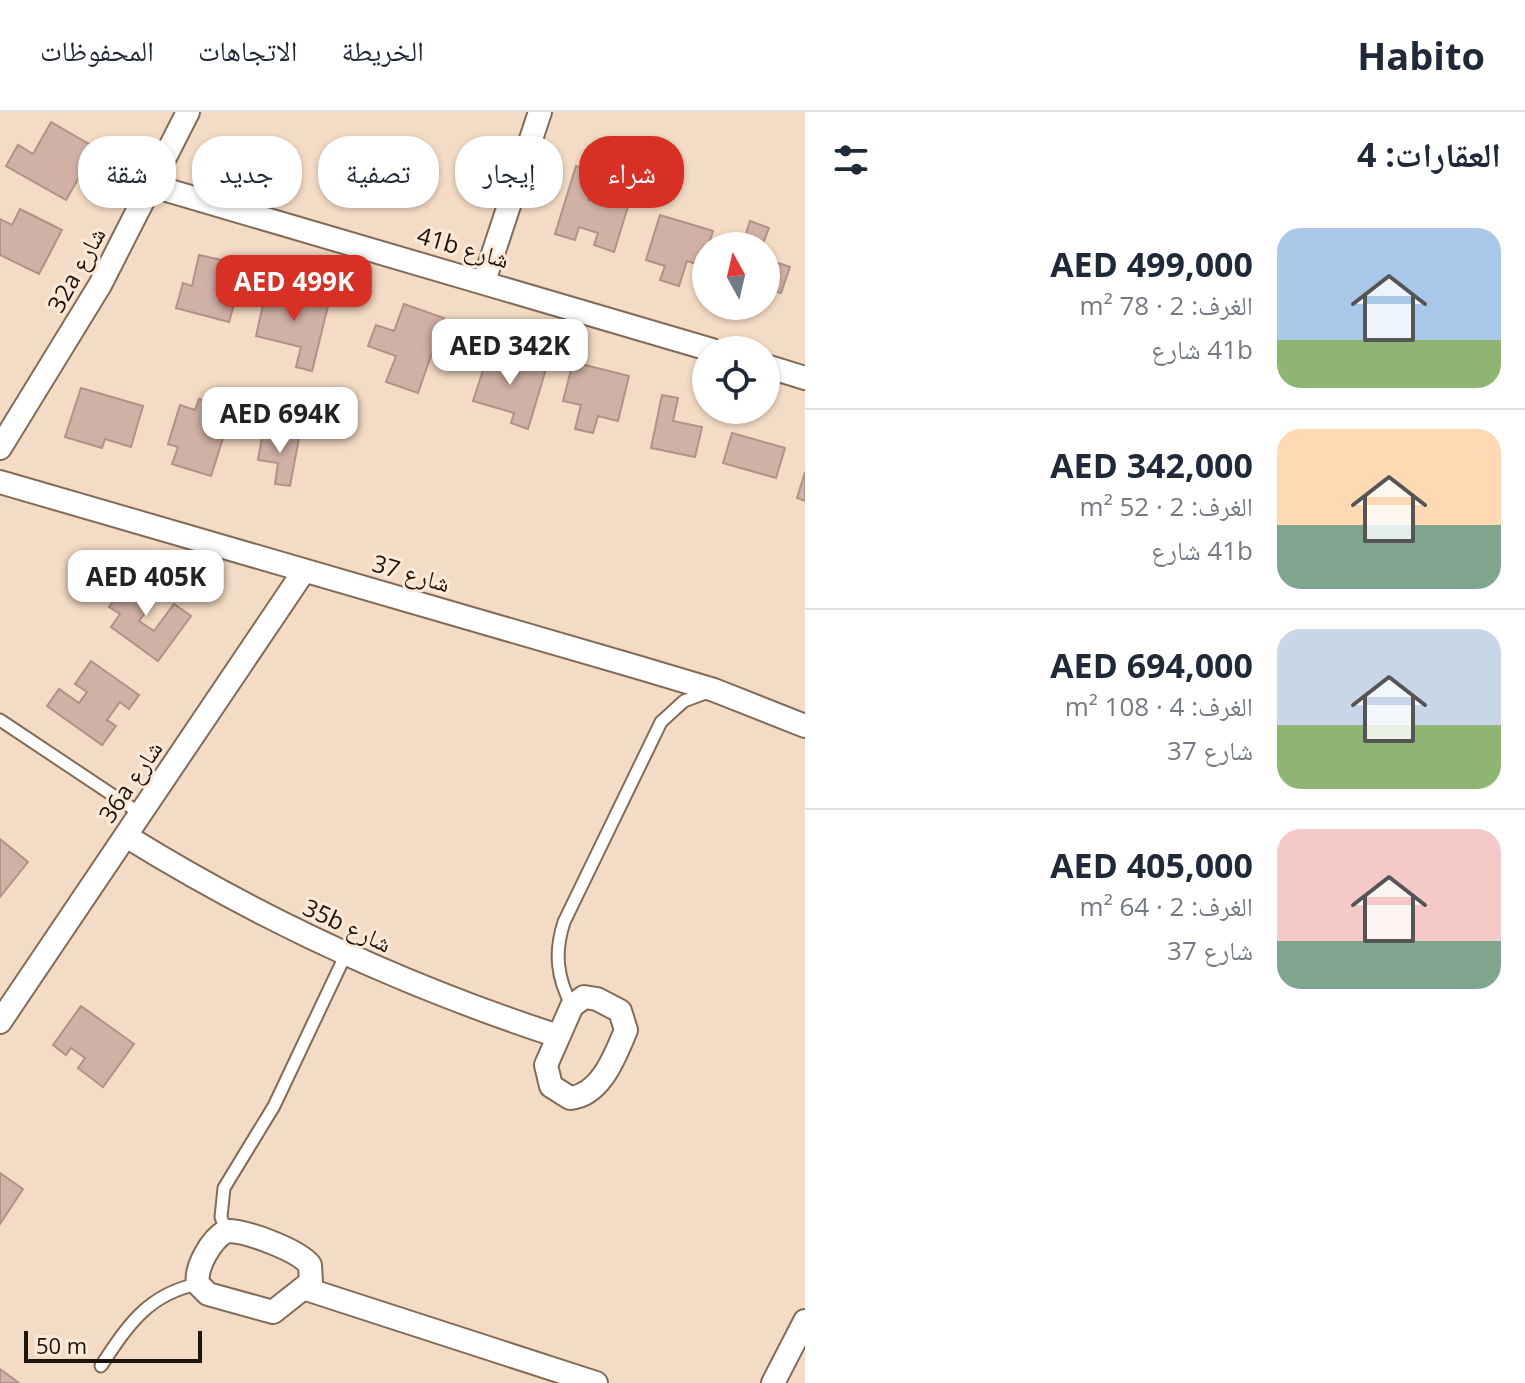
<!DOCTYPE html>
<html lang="ar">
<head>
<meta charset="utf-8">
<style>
	:root { --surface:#fff; --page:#f6f6f7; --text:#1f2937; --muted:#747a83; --line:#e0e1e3; --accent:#d93025 }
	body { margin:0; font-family:"Open Sans","Noto Naskh Arabic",sans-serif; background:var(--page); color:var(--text); direction:rtl; height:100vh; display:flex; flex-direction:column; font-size:30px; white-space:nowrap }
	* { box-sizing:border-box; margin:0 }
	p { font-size:26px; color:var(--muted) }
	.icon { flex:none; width:44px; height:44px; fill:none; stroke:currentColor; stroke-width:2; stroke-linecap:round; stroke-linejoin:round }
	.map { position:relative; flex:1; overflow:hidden; direction:ltr }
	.panel { display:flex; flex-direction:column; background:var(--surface); width:720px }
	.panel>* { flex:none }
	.banner { position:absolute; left:24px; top:24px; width:660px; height:72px; direction:rtl; display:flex; gap:16px }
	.needle { width:52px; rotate:352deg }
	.tools { position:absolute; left:692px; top:120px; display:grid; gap:16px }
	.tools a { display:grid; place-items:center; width:88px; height:88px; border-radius:50%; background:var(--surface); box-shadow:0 2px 6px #0004; font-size:40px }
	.scale { position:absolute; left:24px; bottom:20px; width:178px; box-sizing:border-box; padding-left:8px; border:4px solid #1d140c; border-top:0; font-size:22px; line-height:28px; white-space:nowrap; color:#1d140c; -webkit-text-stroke:6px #fde9d7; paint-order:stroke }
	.price { position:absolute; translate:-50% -68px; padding:0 18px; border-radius:16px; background:#fff; color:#222; font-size:26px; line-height:52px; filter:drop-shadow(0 2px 4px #0008) }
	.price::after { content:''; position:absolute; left:50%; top:48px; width:24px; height:18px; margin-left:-12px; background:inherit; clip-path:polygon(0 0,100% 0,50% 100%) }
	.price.current { background:var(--accent); color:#fff }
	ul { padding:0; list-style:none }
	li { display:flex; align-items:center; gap:24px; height:200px; padding:0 24px }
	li+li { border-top:2px solid var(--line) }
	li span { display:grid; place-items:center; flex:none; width:224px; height:160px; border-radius:24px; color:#555 }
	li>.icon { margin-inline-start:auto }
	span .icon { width:96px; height:96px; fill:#fffc; stroke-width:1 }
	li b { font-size:34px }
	h2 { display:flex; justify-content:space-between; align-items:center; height:96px; padding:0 24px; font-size:34px }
	.tag { padding:0 28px; border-radius:32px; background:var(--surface); box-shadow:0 2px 6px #0004; font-size:28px; line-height:72px }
	.tag.current { background:var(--accent); color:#fff }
	header { display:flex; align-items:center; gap:48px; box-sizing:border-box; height:112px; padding:0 40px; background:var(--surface); border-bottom:2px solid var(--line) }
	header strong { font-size:38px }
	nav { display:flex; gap:44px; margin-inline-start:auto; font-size:28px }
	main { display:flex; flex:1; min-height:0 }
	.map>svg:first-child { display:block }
	.building { fill:#d1b1a6; stroke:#b19286; stroke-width:2 }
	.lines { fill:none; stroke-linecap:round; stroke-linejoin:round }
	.lane-casing { stroke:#826c58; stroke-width:15 }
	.street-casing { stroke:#826c58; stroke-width:26 }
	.lane { stroke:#fff; stroke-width:11 }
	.street { stroke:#fff; stroke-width:22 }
	.labels { text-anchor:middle; stroke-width:6; stroke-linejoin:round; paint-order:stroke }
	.street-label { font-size:24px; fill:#1d140c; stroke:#fde9d7 }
</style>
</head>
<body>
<header>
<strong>Habito</strong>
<nav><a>الخريطة</a><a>الاتجاهات</a><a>المحفوظات</a></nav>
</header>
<main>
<section class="panel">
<h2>العقارات: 4<svg class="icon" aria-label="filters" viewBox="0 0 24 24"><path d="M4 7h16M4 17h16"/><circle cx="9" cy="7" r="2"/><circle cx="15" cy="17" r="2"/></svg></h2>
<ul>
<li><span style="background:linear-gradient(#a9c7e8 70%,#8fb573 0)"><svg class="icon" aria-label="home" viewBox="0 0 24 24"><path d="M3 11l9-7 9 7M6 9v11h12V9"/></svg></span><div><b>AED 499,000</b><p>الغرف: 2 · 78 m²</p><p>41b شارع</p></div></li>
<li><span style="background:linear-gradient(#ffd9b3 60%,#7fa58c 0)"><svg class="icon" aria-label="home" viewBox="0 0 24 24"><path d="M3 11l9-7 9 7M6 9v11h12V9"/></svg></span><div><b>AED 342,000</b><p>الغرف: 2 · 52 m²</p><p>41b شارع</p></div></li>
<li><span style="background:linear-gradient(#c9d6e8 60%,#8fb573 0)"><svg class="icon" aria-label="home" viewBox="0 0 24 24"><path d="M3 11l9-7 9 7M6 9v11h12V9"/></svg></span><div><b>AED 694,000</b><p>الغرف: 4 · 108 m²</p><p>شارع 37</p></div></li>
<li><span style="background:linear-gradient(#f6c9c9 70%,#7fa58c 0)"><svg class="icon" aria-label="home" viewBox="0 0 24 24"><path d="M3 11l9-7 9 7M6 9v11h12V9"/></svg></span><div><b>AED 405,000</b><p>الغرف: 2 · 64 m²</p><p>شارع 37</p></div></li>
</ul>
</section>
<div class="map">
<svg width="805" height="1271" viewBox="0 0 805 1271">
	<rect width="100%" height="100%" fill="#f4dbc5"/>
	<g class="building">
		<path d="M 51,10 L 96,36 L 66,88 L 6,54 L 18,33 L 33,42 Z"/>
		<path d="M 576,54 L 597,61 L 588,88 L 598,91 L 601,79 L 630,88 L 614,140 L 594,133 L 598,121 L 579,115 L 575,128 L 555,122 Z"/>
		<path d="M 20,97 L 62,118 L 39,162 L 0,143 L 0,107 L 12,113 Z"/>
		<path d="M 660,103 L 713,119 L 702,154 L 687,149 L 679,174 L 660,168 L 665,154 L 646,148 Z"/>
		<path d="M 750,109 L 769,116 L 762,134 L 742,134 Z"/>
		<path d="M 199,143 L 226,149 L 223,163 L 241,168 L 229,210 L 176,196 L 183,171 L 192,174 Z"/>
		<path d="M 766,147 L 790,155 L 781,181 L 766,176 Z"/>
		<path d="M 267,175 L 329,190 L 312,259 L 296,255 L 301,235 L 256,224 Z"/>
		<path d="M 404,192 L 444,206 L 418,281 L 386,270 L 396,244 L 368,234 L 376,213 L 394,219 Z"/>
		<path d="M 489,240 L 546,257 L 528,317 L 511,311 L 514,301 L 473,289 Z"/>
		<path d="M 573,250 L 629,264 L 618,309 L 598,304 L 593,321 L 575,317 L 581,293 L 563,289 Z"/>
		<path d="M 81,276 L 143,294 L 131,335 L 105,327 L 102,336 L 65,325 Z"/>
		<path d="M 662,283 L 678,286 L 673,309 L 702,315 L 695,345 L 651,336 Z"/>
		<path d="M 199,287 L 232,298 L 211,364 L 172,352 L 178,335 L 168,332 L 180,293 L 195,298 Z"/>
		<path d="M 263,320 L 299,326 L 290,374 L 275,372 L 278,351 L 258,348 Z"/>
		<path d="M 732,321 L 785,336 L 776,366 L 723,351 Z"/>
		<path d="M 805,360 L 805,389 L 797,386 Z"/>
		<path d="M 134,461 L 161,480 L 139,509 L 154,519 L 174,492 L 191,504 L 158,549 L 111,515 L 120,502 L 109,495 Z"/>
		<path d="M 91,549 L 139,583 L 129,597 L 120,590 L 107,608 L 116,614 L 102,633 L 47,594 L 59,577 L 79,591 L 87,580 L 75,572 Z"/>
		<path d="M 0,727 L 28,750 L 0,785 Z"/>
		<path d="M 81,894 L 134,932 L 103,975 L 78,956 L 85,946 L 71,936 L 66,943 L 53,933 Z"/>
		<path d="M 0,1061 L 23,1077 L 0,1112 Z"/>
		<path d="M 0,1257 L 19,1271 L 0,1271 Z"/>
	</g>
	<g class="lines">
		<defs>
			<g id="lane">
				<path d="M 0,608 L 141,702"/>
				<path d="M 572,894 C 557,866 554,841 564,810 L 661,610 L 684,589 L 708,580"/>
				<path d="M 226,1119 L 221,1105 L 224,1076 L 274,994 L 345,844"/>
				<path d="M 101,1254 C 128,1213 148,1182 198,1172"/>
			</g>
			<g id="street">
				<path d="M 153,74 L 712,238"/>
				<path d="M 484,169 L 540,0"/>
				<path d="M 766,254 L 805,266"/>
				<path d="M 0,336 L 100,173 L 188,0"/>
				<path d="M 0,370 L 637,555 L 714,578 L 805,614"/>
				<path d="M 126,724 C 263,809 405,874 558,924"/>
				<path d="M 584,885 L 597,887 L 620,899 L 626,918 C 615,944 601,983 570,986 L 551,974 L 546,953 L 572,894 Z"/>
				<path d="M 0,910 L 304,459"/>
				<path d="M 226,1119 C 245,1118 298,1138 310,1153 L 311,1170 L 273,1200 L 208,1182 L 198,1172 C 195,1155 211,1128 226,1119 Z"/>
				<path d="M 306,1177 L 596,1271"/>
				<path d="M 773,1271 L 805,1209"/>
			</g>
		</defs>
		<use href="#lane" class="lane-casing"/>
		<use href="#street" class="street-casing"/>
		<use href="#lane" class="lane"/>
		<use href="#street" class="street"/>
	</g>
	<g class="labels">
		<g class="street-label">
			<text transform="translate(463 136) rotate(16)" y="8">41b شارع</text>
			<text transform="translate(77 158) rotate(-61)" y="8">32a شارع</text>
			<text transform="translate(411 462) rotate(16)" y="8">شارع 37</text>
			<text transform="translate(131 670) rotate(-56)" y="8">36a شارع</text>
			<text transform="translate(347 814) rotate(25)" y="8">35b شارع</text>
		</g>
	</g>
</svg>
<div class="tools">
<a><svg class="needle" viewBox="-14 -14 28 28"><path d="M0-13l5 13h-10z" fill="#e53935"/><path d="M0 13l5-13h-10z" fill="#747a83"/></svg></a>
<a><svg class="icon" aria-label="locate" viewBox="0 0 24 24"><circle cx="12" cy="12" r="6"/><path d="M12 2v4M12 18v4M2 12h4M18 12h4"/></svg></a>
</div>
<div class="scale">50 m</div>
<b class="price current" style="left:294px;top:211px">AED 499K</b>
<b class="price" style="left:510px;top:275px">AED 342K</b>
<b class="price" style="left:280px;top:343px">AED 694K</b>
<b class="price" style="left:146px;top:506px">AED 405K</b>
<div class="banner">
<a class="tag current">شراء</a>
<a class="tag">إيجار</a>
<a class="tag">تصفية</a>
<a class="tag">جديد</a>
<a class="tag">شقة</a>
</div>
</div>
</main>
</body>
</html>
